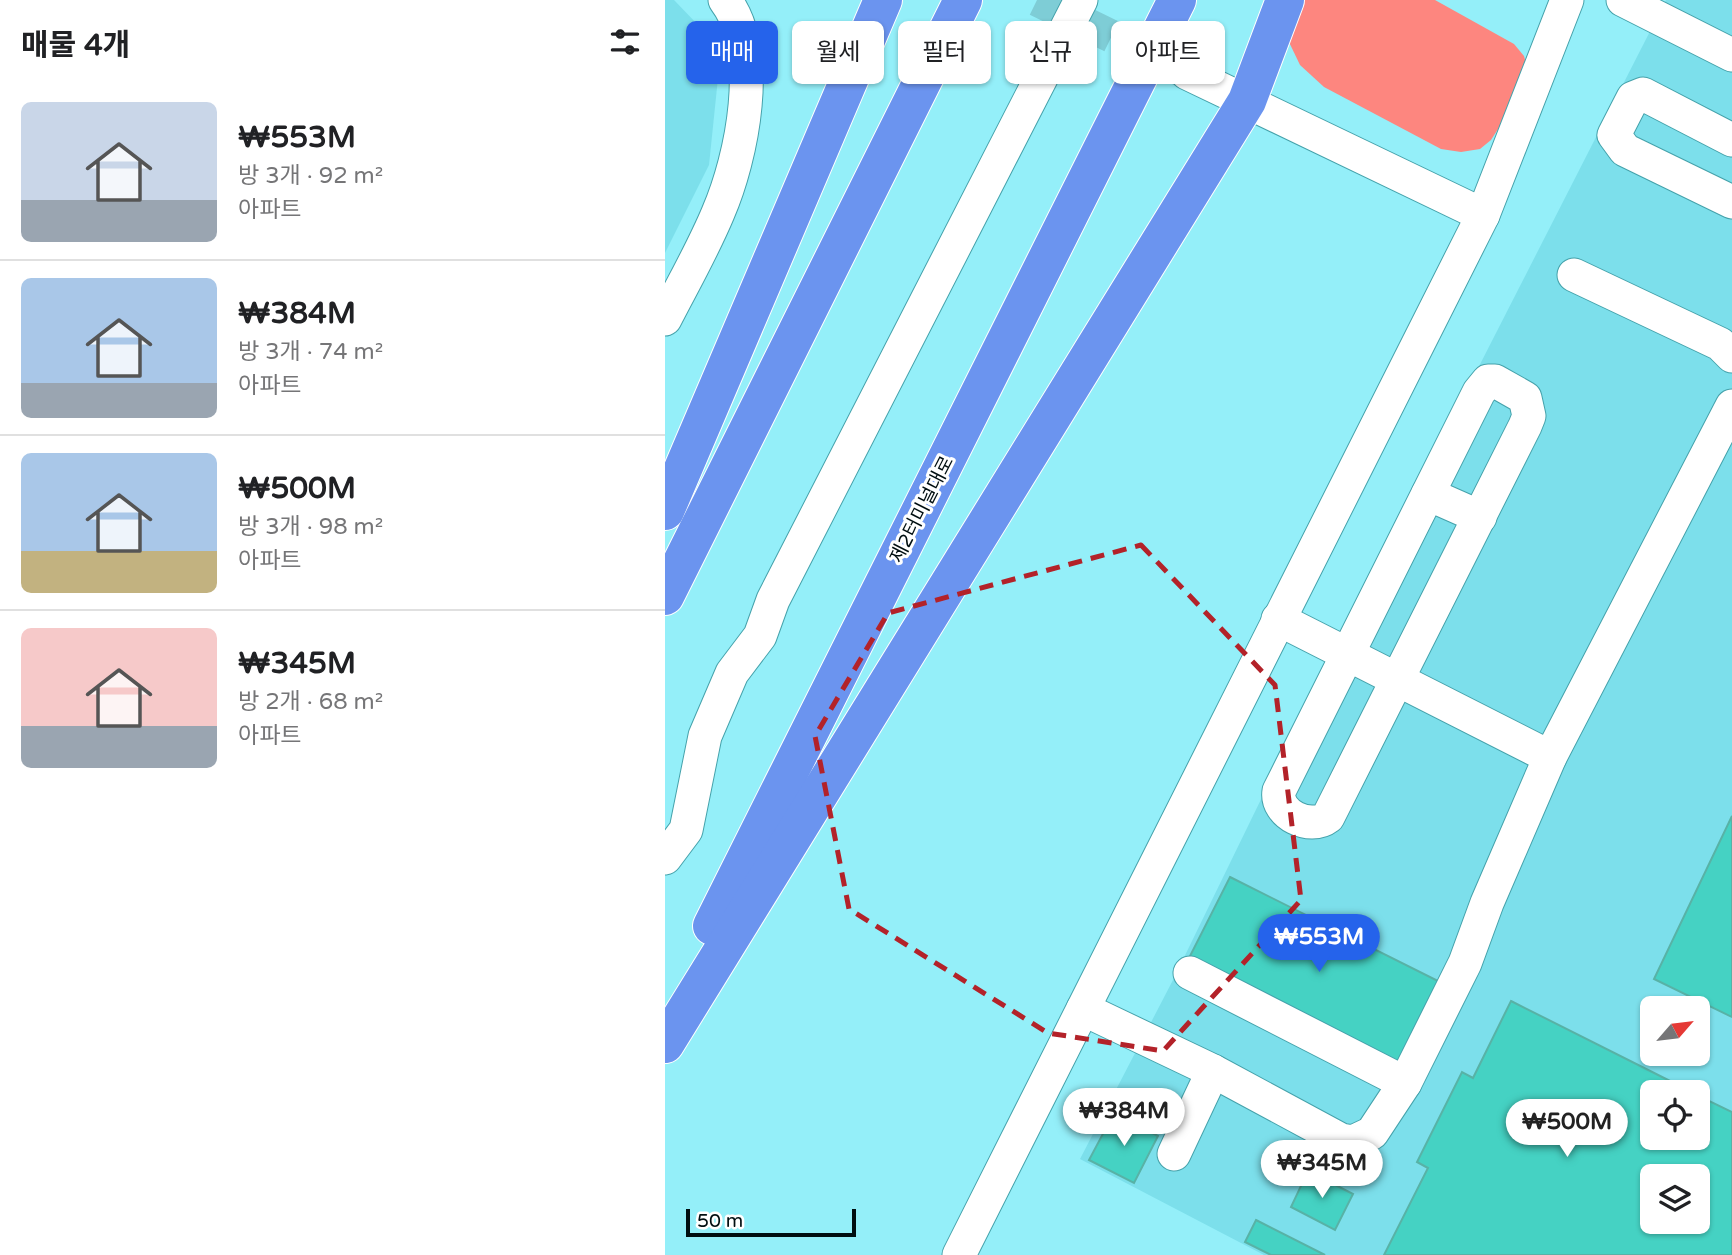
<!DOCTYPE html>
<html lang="ko">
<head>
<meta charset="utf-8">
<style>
	:root { --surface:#fff; --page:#f6f6f6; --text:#202124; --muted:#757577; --line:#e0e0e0; --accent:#2563eb }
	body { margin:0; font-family:"Varela Round","Noto Sans KR",sans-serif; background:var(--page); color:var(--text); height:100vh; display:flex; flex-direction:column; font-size:26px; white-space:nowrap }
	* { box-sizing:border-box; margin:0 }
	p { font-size:23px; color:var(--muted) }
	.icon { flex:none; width:38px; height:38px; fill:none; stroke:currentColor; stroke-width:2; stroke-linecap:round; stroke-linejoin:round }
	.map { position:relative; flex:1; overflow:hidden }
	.side { display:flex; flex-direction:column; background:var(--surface); width:665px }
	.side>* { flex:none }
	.top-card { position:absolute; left:21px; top:21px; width:665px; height:63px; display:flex; gap:14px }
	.needle { width:46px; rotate:62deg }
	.fabs { position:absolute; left:975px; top:996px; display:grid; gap:14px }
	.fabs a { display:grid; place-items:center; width:70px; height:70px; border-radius:10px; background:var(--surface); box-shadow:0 2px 5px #0004; font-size:35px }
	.scale { position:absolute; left:21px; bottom:18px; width:170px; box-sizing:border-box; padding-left:7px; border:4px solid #000e11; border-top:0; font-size:19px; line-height:24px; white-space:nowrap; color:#000e11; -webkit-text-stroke:5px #fff; paint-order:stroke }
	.price { position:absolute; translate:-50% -60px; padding:0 16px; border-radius:24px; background:#fff; color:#222; font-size:23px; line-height:46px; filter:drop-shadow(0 2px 4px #0008) }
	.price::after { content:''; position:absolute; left:50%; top:42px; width:21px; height:16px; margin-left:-10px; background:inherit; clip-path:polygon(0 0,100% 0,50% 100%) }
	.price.selected { background:var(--accent); color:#fff }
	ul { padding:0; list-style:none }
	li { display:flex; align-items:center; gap:21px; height:175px; padding:0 21px }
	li+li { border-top:2px solid var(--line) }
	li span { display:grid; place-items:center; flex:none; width:196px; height:140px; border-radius:10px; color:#555 }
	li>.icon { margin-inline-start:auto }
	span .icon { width:84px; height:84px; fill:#fffc; stroke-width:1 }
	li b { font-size:30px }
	h2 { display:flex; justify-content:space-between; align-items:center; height:84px; padding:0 21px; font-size:30px }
	.tag { padding:0 24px; border-radius:10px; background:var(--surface); box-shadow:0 2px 5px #0004; font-size:24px; line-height:63px }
	.tag.selected { background:var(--accent); color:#fff }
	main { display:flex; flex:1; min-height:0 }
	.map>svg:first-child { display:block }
	.built { fill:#7cdfeb; fill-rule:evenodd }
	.green { fill:#fd867f }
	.building { fill:#45d2c3; stroke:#58b2a6; stroke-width:2; fill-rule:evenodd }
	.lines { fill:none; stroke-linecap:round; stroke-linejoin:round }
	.minor-tunnel { stroke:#7ecdd6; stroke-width:33; stroke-dasharray:33 17; stroke-linecap:butt }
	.minor-casing { stroke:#45a2ab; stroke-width:35 }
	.highway-casing { stroke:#fff; stroke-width:40 }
	.minor { stroke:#fff; stroke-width:33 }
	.highway { stroke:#6b94ef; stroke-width:38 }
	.marked { fill:none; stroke:#b32229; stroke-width:5; stroke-dasharray:14 9; stroke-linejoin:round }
	.labels { text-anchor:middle; stroke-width:6; stroke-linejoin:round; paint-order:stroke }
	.street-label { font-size:19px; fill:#000e11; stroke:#fff }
</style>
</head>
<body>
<main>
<section class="side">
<h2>매물 4개<svg class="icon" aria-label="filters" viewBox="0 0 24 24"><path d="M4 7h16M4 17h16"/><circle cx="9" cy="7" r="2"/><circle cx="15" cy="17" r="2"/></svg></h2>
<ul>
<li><span style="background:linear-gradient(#c9d6e8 70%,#9aa5b1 0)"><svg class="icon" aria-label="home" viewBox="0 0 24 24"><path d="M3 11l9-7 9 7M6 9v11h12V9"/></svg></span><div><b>₩553M</b><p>방 3개 · 92 m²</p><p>아파트</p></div></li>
<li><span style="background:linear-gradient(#a9c7e8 75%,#9aa5b1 0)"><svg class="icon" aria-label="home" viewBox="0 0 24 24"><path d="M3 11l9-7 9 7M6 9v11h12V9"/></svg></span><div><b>₩384M</b><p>방 3개 · 74 m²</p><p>아파트</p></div></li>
<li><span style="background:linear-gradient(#a9c7e8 70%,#c2b280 0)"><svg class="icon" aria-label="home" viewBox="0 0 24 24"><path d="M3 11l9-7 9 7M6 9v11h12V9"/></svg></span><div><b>₩500M</b><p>방 3개 · 98 m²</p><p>아파트</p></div></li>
<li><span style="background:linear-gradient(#f6c9c9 70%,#9aa5b1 0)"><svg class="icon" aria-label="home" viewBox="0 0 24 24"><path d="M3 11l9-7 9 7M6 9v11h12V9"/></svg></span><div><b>₩345M</b><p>방 2개 · 68 m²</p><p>아파트</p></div></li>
</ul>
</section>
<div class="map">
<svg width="1067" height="1255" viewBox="0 0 1067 1255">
	<rect width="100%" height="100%" fill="#94eff9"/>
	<g class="built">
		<path d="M 0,0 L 9,0 L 56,49 L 44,165 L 0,253 Z"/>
		<path d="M 1001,0 L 1067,0 L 1067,1255 L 599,1255 L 415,1159 L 508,980 L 660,668 ZM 987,1008 L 1032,1008 L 1032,1054 L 987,1054 ZM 987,1092 L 1032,1092 L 1032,1138 L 987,1138 ZM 987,1176 L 1032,1176 L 1032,1222 L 987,1222 Z"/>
	</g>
	<path class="green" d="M 635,0 L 770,0 L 849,44 L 859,56 L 862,67 L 849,104 L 826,140 L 815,149 L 796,152 L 776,149 L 659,87 L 635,65 L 623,40 Z"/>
	<g class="building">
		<path d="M 1067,816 L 1067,1017 L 989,979 Z"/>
		<path d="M 565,877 L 785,987 L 743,1071 L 523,960 Z"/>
		<path d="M 846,1001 L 1027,1092 L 987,1092 L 987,1138 L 1032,1138 L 1032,1095 L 1067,1112 L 1067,1255 L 719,1255 L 763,1168 L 752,1162 L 797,1072 L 808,1078 ZM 987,1176 L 1032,1176 L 1032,1222 L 987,1222 Z"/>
		<path d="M 449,1113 L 493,1136 L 469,1183 L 424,1160 Z"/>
		<path d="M 643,1171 L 688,1194 L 670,1230 L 626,1207 Z"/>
		<path d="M 591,1220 L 660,1255 L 606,1255 L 580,1242 Z"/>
	</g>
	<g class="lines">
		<path class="minor-tunnel" d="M 372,0 L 522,73"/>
		<defs>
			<g id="minor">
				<path d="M 958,0 L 1067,55"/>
				<path d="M 522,73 L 818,215"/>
				<path d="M 1067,140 L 978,94 L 968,98 L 949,135 L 960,150 L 1067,202"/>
				<path d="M 909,275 L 1055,344 L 1067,356"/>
				<path d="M 0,319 C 18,284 38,249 53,213 C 77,158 99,51 60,0"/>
				<path d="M 823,381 L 830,381 L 860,398 L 864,416 L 860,426 L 663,817 C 645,831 610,814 614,791 L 814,392 Z"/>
				<path d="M 763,494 L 815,517"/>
				<path d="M 613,619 L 885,757 L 1067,406"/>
				<path d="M 0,858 L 21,830 L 40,736 L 67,673 L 95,636 L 108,600 L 416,0"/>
				<path d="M 525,973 L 740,1083"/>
				<path d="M 418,1009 L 548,1071 L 676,1140 L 688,1142 L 707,1133 L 740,1083 L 800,963 L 822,903 L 885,757"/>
				<path d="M 509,1154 L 548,1071"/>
				<path d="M 294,1255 L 818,215 L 902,0"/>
			</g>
			<g id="highway">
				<path d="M 0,511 L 218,0"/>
				<path d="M 0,596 L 298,0"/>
				<path d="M 47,926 L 512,0"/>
				<path d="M 0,1044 L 582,101 L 620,0"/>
			</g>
		</defs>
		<use href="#minor" class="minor-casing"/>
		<use href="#highway" class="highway-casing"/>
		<use href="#minor" class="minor"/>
		<use href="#highway" class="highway"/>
	</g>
	<path class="marked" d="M 476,545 L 610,685 L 636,900 L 498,1051 L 383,1033 L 184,909 L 150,736 L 223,613 Z"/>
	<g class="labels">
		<g class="street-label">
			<text transform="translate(256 509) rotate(-63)" y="7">제2터미널대로</text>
		</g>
	</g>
</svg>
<div class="fabs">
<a><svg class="needle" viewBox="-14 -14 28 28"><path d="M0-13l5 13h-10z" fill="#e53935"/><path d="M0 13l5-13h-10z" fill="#757577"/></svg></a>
<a><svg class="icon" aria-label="locate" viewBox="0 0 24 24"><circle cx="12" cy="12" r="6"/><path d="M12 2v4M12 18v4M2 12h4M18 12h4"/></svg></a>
<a><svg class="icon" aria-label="layers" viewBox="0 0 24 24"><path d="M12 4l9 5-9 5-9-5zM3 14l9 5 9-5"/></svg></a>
</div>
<div class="scale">50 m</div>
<b class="price selected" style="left:654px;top:974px">₩553M</b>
<b class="price" style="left:459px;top:1148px">₩384M</b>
<b class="price" style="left:902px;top:1159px">₩500M</b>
<b class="price" style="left:657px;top:1200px">₩345M</b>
<div class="top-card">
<a class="tag selected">매매</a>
<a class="tag">월세</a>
<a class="tag">필터</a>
<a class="tag">신규</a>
<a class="tag">아파트</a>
</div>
</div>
</main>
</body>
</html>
